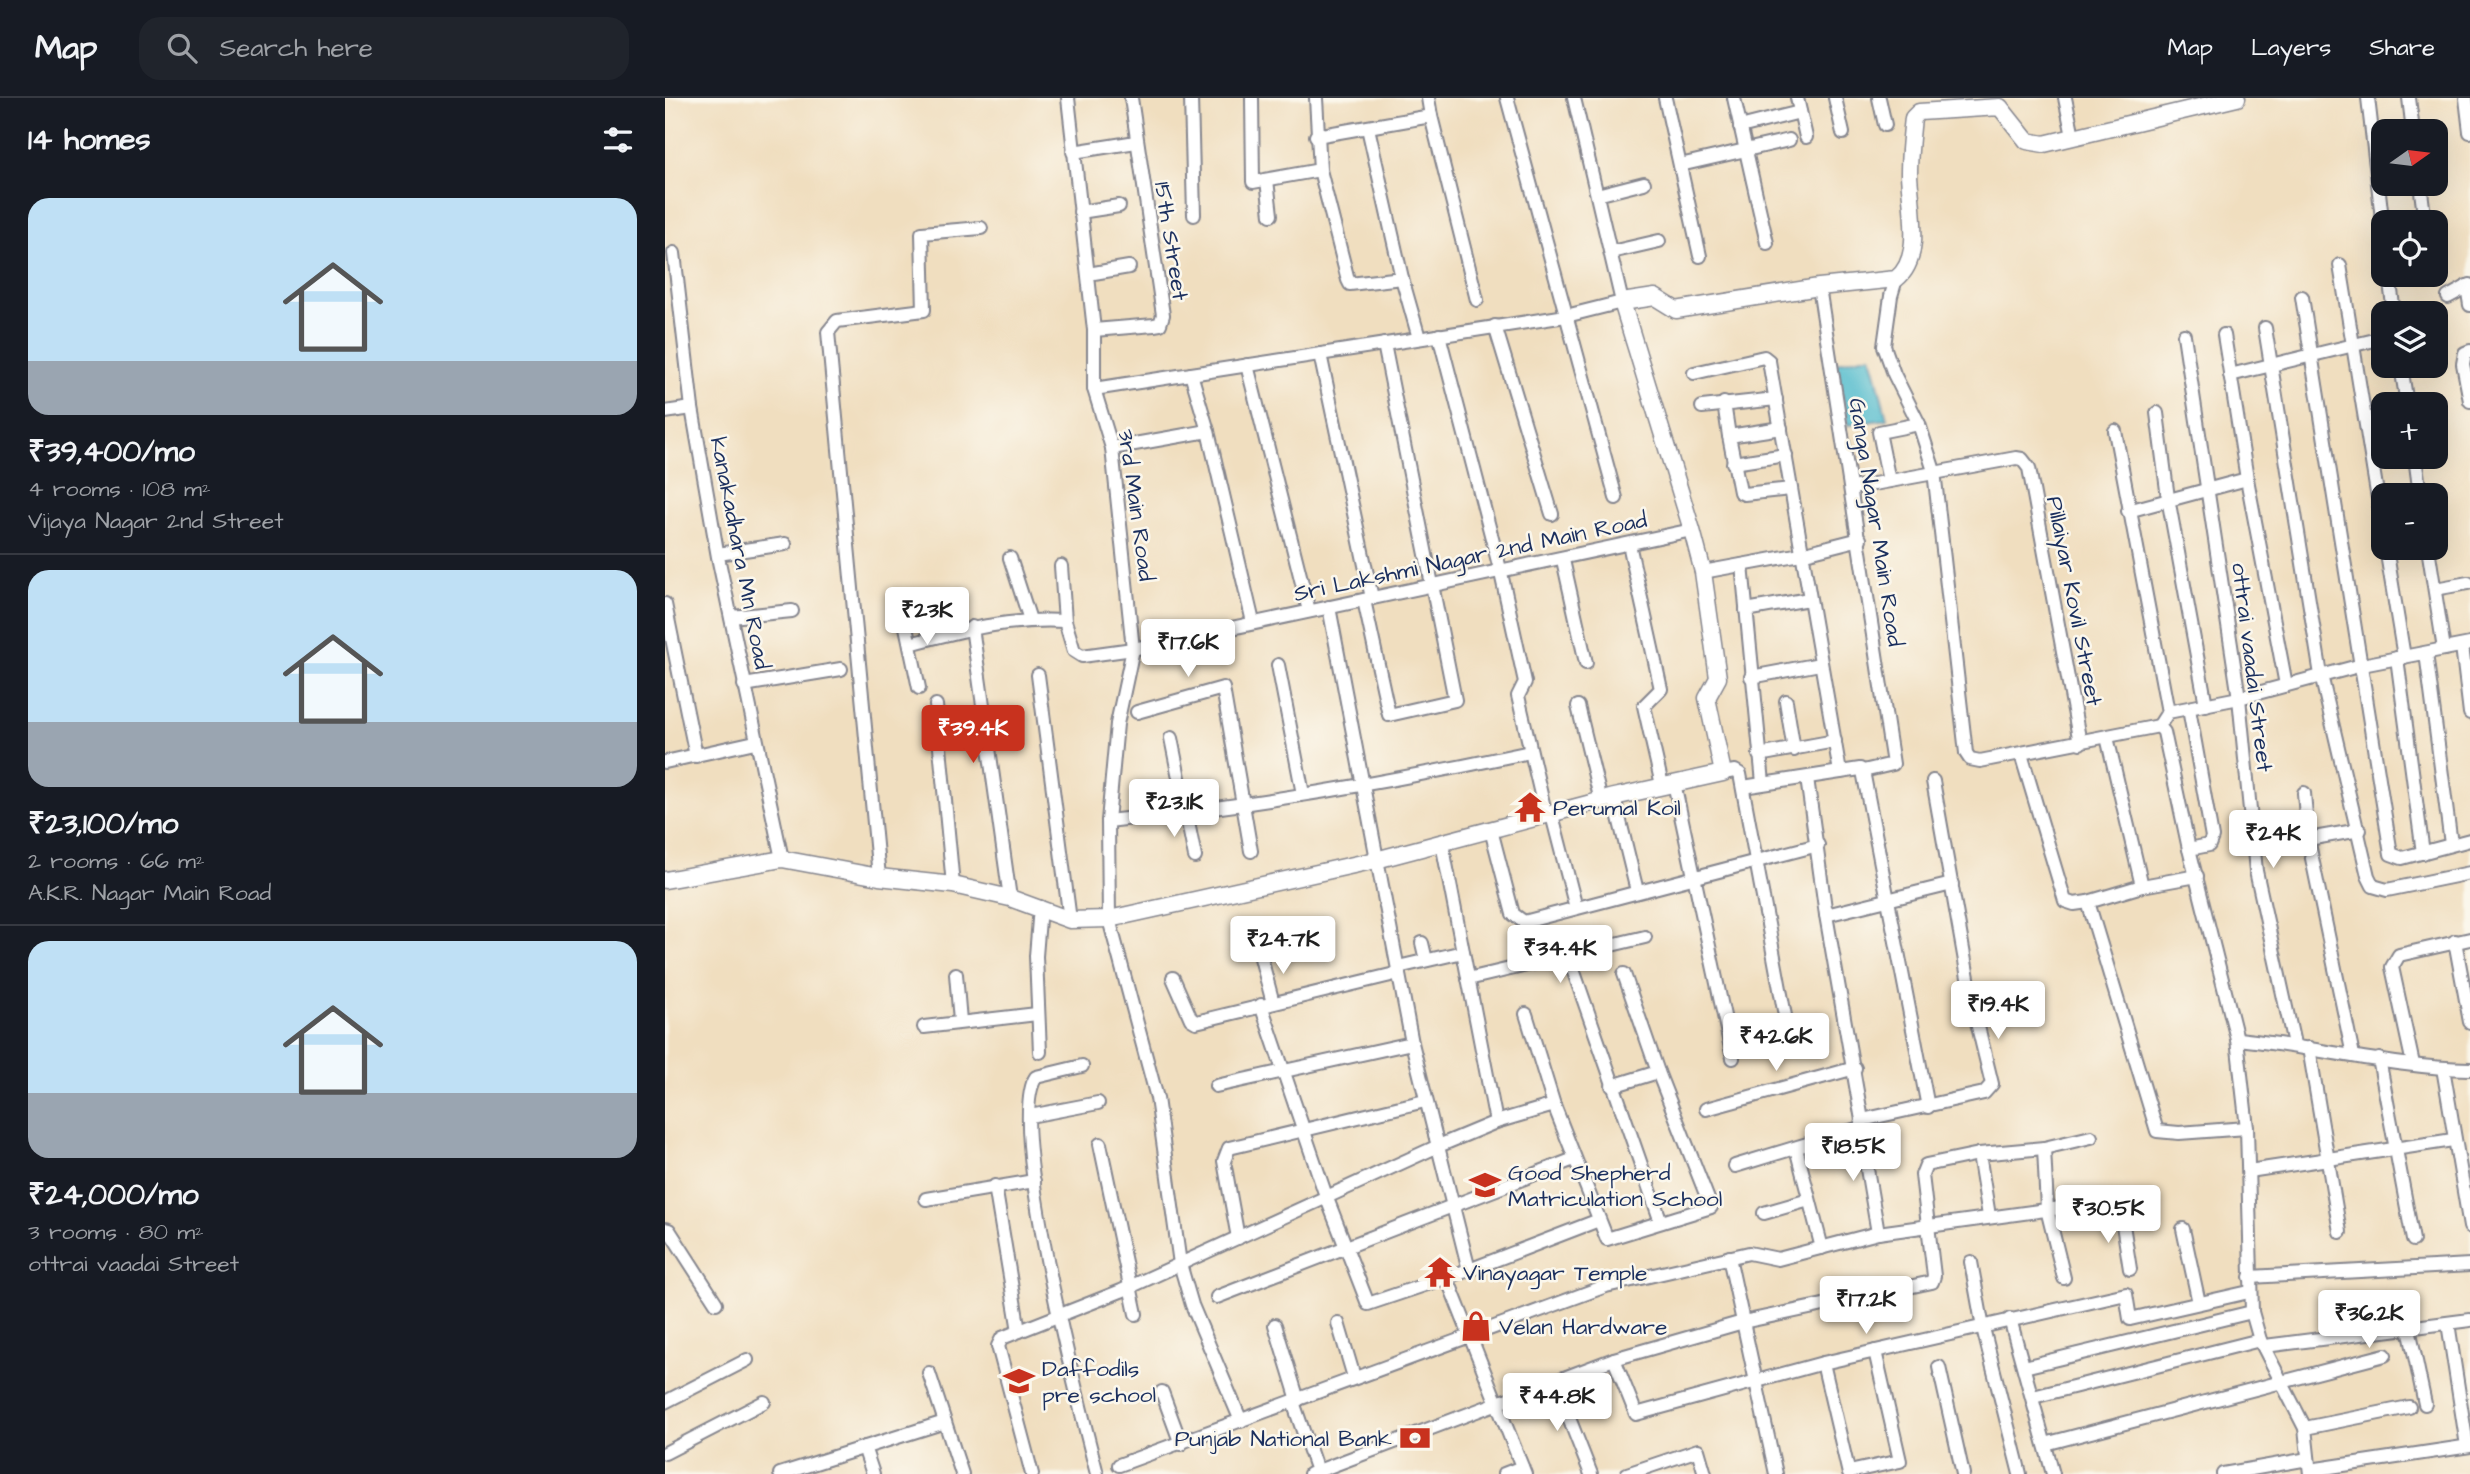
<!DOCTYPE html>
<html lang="en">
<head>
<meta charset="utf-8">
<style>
	:root { --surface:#171b24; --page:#20242c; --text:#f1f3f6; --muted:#9ea1a6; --line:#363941; --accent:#c8321e }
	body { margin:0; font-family:"Architects Daughter",sans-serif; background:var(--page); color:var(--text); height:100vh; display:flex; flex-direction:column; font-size:26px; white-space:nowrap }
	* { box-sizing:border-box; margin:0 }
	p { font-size:23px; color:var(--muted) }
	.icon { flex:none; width:38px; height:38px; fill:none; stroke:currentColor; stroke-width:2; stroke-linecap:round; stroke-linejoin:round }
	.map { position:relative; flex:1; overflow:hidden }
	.panel { display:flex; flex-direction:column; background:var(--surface); width:665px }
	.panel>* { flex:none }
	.needle { width:46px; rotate:76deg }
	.buttons { position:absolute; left:1706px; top:21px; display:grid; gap:14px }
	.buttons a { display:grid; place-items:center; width:77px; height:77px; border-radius:14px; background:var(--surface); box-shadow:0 7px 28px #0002; font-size:35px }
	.price { position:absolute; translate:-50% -60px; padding:0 16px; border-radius:7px; background:#fff; color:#222; font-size:23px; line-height:46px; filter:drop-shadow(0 2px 4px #0008) }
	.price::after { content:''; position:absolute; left:50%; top:42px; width:21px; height:16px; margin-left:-10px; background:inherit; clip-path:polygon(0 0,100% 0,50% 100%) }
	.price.current { background:var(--accent); color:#fff }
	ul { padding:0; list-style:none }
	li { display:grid; align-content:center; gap:14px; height:371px; padding:0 28px }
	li+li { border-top:2px solid var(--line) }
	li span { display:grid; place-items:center; height:217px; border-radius:21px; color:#555 }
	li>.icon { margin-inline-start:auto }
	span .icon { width:126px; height:126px; fill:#fffc; stroke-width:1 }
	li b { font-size:30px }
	h2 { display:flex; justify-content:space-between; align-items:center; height:84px; padding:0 28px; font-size:30px }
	header { display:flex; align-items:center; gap:42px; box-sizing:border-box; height:98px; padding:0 35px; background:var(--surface); border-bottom:2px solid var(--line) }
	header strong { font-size:33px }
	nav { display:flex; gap:38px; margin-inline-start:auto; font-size:24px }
	.search { width:490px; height:63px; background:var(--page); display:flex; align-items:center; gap:18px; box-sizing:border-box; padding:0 24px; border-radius:21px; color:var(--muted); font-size:26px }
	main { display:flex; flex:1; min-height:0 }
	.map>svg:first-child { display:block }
	.water { fill:#52bcce; stroke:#367696; stroke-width:2 }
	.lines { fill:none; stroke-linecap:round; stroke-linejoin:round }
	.minor-casing { stroke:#86868e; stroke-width:16 }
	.major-casing { stroke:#86868e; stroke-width:19 }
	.minor { stroke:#fff; stroke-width:12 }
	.major { stroke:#fff; stroke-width:16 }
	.labels { text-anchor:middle; stroke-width:5; stroke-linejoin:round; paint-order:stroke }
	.street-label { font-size:23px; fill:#1b2f5e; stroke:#fbf7ec }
	.poi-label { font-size:23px; fill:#1b2f5e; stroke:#fbf7ec; text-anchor:start }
</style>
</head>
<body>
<header>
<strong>Map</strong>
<div class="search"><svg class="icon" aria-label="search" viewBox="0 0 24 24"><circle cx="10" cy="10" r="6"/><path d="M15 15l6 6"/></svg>Search here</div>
<nav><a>Map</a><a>Layers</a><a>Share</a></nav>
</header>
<main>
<section class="panel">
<h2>14 homes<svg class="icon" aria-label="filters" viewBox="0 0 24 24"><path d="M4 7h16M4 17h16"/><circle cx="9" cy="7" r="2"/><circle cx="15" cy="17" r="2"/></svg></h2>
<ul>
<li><span style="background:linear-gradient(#bfe0f5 75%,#9aa5b1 0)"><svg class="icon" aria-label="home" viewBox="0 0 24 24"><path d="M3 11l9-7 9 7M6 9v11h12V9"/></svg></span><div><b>₹39,400/mo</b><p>4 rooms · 108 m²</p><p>Vijaya Nagar 2nd Street</p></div></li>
<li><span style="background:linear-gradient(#bfe0f5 70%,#9aa5b1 0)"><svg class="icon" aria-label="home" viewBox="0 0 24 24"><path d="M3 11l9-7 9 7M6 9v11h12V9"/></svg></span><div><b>₹23,100/mo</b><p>2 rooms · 66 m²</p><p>A.K.R. Nagar Main Road</p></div></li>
<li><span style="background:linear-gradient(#bfe0f5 70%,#9aa5b1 0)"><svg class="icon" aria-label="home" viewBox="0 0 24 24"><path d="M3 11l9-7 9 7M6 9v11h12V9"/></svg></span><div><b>₹24,000/mo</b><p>3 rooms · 80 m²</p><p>ottrai vaadai Street</p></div></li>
</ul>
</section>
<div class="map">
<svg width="1805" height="1376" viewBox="0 0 1805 1376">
	<rect width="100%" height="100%" fill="#fbf7ec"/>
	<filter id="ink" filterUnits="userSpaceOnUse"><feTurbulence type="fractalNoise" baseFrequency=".0143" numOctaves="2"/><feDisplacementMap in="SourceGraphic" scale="14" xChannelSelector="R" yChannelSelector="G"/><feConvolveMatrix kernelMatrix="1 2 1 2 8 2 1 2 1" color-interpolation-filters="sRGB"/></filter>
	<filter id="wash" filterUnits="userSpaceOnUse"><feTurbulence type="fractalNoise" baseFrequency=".00686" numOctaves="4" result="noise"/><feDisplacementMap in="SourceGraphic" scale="28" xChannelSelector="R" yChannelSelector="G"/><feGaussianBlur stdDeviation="1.57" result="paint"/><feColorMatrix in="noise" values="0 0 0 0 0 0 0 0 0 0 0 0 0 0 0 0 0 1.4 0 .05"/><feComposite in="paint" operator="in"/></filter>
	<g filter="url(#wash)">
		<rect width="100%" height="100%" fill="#f0debf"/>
		<path class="water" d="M 1206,257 L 1222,321 L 1183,327 L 1171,265 Z"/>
	</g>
	<g filter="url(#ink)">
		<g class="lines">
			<defs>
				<g id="minor">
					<path d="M 403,0 L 429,232 L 429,291 L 447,350 L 468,551 L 452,626 L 443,723 L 444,821 L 492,1000 L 515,1166 L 527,1207 L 576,1323"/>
					<path d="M 526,0 L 529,117"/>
					<path d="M 587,0 L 588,84 L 655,72"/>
					<path d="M 651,0 L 655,72 L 683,182 L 685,186 L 737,180 L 754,240"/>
					<path d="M 763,0 L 766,18"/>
					<path d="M 842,0 L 951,400"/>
					<path d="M 1000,0 L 1035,158"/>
					<path d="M 1069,0 L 1102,145"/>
					<path d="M 1132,0 L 1141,39"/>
					<path d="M 1170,0 L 1178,35"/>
					<path d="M 1214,0 L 1220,27"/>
					<path d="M 1400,0 L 1408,38"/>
					<path d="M 1703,0 L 1718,129"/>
					<path d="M 1744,0 L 1748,33"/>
					<path d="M 1801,0 L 1805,34"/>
					<path d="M 1075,29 L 1135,14"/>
					<path d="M 703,30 L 737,180"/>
					<path d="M 651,38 L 766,18 L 812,202"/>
					<path d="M 408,54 L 471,44"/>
					<path d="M 1015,67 L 1124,42"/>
					<path d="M 602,82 L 606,117"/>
					<path d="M 1755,86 L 1760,124"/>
					<path d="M 932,97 L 979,85"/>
					<path d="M 415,114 L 454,108"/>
					<path d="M 946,154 L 994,143"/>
					<path d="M 9,155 L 27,310 L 53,459 L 117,761"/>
					<path d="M 1675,167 L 1718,432"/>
					<path d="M 423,176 L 464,169"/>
					<path d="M 1724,177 L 1729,215"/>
					<path d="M 1231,181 L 1226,198 L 1219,248 L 1229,276 L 1254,326 L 1269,373 L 1301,655 L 1305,661 L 1315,663 L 1494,628"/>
					<path d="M 1802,188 L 1805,207"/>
					<path d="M 1637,199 L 1726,756 L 1737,760 L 1805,742"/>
					<path d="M 1783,199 L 1805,187"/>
					<path d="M 830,228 L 887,416"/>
					<path d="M 1600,230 L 1656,577 L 1703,778 L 1708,788 L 1722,792 L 1805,775"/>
					<path d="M 429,232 L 489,227 L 495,226 L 498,217 L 466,0"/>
					<path d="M 774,237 L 836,475 L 860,584 L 853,598 L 881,718"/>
					<path d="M 1519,237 L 1574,600 L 1591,773 L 1629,946"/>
					<path d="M 1559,237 L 1582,381 L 1621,587"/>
					<path d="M 1805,253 L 1800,255 L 1798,266 L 1805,303"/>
					<path d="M 655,256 L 707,500"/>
					<path d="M 582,267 L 644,513"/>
					<path d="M 1736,268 L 1742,306"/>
					<path d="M 1029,275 L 1099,259 L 1104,263 L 1175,674"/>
					<path d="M 526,276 L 543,333 L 588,524"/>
					<path d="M 1565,277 L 1718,240"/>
					<path d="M 429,291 L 901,218 L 957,204 L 909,0"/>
					<path d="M 1059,305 L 1064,338"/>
					<path d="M 1037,309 L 1111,301"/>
					<path d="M 0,314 L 27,310"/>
					<path d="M 1492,315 L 1503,400 L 1541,607"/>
					<path d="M 1116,330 L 1064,338 L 1075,394 L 1079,396 L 1126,391"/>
					<path d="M 1450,333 L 1503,614"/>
					<path d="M 447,350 L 543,333"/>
					<path d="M 1750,359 L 1755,397"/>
					<path d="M 1068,365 L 1121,357"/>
					<path d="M 1224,383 L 1214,334 L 1254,326"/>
					<path d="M 1187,390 L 1351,360 L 1357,361 L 1364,370 L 1415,645"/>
					<path d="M 1463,413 L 1582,381"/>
					<path d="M 964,446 L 996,591 L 979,608 L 997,687"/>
					<path d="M 1721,450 L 1739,559"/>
					<path d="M 1763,450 L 1779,551"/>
					<path d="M 53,456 L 120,446"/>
					<path d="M 345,460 L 365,522"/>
					<path d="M 898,462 L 921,565"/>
					<path d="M 1077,467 L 1098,685"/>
					<path d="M 396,468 L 400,523 L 409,553 L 417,558 L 468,551 L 1027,432"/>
					<path d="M 1038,474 L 1136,456 L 1195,441"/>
					<path d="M 1770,491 L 1803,485"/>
					<path d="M 699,502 L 724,617 L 790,602 L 719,246"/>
					<path d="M 0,506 L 31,658"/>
					<path d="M 1081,512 L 1144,501"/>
					<path d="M 238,515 L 254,590"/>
					<path d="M 66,519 L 127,513"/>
					<path d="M 307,529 L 345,800"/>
					<path d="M 245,546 C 296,532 346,520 400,523"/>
					<path d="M 1797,548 L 1805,615"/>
					<path d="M 1761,555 L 1786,746"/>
					<path d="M 1732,560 L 1758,755"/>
					<path d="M 613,567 L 638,696"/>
					<path d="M 373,577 L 405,822"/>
					<path d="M 1086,579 L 1155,566"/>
					<path d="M 79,587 L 176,571"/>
					<path d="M 1121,603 L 1129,652"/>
					<path d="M 271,607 L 288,787"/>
					<path d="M 913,608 L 936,703"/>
					<path d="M 472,614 L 558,590 L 586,753"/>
					<path d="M 1494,628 L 1499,634 L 1524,751 L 1572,941 L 1582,1030 L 1587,1214 L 1595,1242 L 1640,1330 L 1645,1376"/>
					<path d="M 1494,628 L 1503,614 L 1574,600 L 1697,567 L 1805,546"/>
					<path d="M 1442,639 L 1477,788"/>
					<path d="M 506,640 L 530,759"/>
					<path d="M 1356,656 L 1400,803 L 1409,806 L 1423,804 L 1477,788 L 1532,778"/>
					<path d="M 1094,657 L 1170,643"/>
					<path d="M 0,664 L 90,644"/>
					<path d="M 1198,673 L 1263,1009"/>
					<path d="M 1058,675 L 1070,673 L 1075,676 L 1126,950"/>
					<path d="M 1009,685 L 1068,960"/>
					<path d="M 1078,689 L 1195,671 L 1198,673 L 1228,666 L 1154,189"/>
					<path d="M 1639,695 L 1643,741 L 1688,957"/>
					<path d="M 949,699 L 972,793"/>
					<path d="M 887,717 L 911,810"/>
					<path d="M 443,723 C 585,708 726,684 865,654"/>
					<path d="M 826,732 L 848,816 L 859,824 L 1153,747"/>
					<path d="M 1643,741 L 1695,732"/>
					<path d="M 777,745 L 831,1024"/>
					<path d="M 1524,751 L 1544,747 L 1547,739 L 1524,611"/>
					<path d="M 214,779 L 163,234 L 172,223 L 259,212 L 257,135 L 316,130"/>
					<path d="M 1423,804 L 1492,1033 L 1514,1035 L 1582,1030"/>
					<path d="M 1161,817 L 1287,786"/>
					<path d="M 1790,843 L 1805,924"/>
					<path d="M 757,845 L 761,862"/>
					<path d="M 903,857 L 996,1124"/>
					<path d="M 596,860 L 608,905"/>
					<path d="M 733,869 L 798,854"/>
					<path d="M 291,876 L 295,923"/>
					<path d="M 508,880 L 526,921 L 531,924 L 734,875"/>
					<path d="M 803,881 L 980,839"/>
					<path d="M 596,907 L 661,1098 L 703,1206 L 804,1172 L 747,945 L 664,509"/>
					<path d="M 861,916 L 889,1007 L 942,1141 L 1046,1109 L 993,974 L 959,876"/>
					<path d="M 259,929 L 372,916"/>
					<path d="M 1572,941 C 1649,948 1727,970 1805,971"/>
					<path d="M 1644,950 L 1675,1134"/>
					<path d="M 375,954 L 371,858 L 375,809"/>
					<path d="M 1714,961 L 1748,1142"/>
					<path d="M 1748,966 L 1727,869 L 1734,857 L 1805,841"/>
					<path d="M 417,968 L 371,979 C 340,1024 416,1313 432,1376"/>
					<path d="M 1778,970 L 1805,1129"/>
					<path d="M 551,988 L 747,945"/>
					<path d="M 947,988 L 993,974"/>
					<path d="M 1041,1011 L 1190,970"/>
					<path d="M 365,1018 L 433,1005"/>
					<path d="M 1197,1022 L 1319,995 L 1327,986 L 1308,908 L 1268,683"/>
					<path d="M 1195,1030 L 1213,1135"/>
					<path d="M 435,1046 L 471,1216"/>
					<path d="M 1131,1050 L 1157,1150"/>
					<path d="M 1379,1050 L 1382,1111 L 1399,1180"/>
					<path d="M 1314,1056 L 1324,1118"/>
					<path d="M 1070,1068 L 1195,1030 L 1197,1022 L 1161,817 L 1142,680"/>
					<path d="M 1584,1073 L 1788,1042"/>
					<path d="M 330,1088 L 354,1233"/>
					<path d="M 261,1101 L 369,1083"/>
					<path d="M 1099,1115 L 1144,1102"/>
					<path d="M 0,1131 L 4,1132 L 51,1205"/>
					<path d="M 1518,1131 L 1534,1205"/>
					<path d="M 573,1140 L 559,1063 L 564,1050 L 760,1003"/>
					<path d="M 1064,1159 L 1111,1376"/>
					<path d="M 1306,1164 L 1318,1230 L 1355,1376"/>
					<path d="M 804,1172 L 934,1122"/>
					<path d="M 1585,1179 L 1805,1167"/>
					<path d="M 782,1180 L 860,1376"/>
					<path d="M 552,1199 L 909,1061"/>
					<path d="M 1345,1221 L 1388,1376"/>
					<path d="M 673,1225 L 689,1279"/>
					<path d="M 1783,1225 L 1802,1348"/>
					<path d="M 610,1227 L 633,1302"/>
					<path d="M 1744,1230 L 1760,1306"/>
					<path d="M 1600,1248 L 1805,1222"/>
					<path d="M 949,1261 L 971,1316 L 1158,1265 L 1461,1196 L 1465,1221 L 1584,1194"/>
					<path d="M 1158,1265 L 1184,1376"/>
					<path d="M 1274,1269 L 1298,1376"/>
					<path d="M 1359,1269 L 1587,1214"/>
					<path d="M 264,1275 L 297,1376"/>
					<path d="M 889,1282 L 926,1376"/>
					<path d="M 497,1294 L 516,1346"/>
					<path d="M 1368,1299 L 1595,1242"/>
					<path d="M 0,1304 L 82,1262"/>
					<path d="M 628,1304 L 652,1373"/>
					<path d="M 1640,1330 L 1744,1309"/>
					<path d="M 1380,1346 L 1720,1257"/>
					<path d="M 199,1349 L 208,1376"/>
					<path d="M 0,1355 L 99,1304"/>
					<path d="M 454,1367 L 941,1188 L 1084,1155 L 1113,1161 L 1213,1135 L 1446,1103 L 1455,1108 L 1465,1171"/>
					<path d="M 1645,1372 L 1805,1348"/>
					<path d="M 1184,1374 L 1235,1363 L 1210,1253"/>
					<path d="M 115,1376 L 280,1324"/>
					<path d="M 367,1376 L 333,1248 L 337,1240 L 456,1193 L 771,1049 L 831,1024 L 889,1007"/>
					<path d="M 645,1376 L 949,1261 L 1078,1224 L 1267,1184 L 1269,1178 L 1257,1077 L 1261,1067 L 1314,1056 L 1379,1050 L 1426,1039"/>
					<path d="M 839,1376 L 857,1369"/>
					<path d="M 962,1376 L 1033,1352 L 1040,1376"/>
					<path d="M 1558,1376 L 1643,1361"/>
				</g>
				<path id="major" d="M 0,782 L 117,761 L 214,779 L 288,787 L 345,800 L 405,822 L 444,821 L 711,762 L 949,699 L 1058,675 L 1042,600 L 1053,580 L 1038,474 L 1027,432 L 957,204 L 990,199 L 1011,212 L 1154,189 L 1231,181 C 1259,160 1245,107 1244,76 C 1244,57 1246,38 1248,20 L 1254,14 L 1335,9 L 1362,43 L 1379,46 L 1572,0"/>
			</defs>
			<use href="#minor" class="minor-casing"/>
			<use href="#major" class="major-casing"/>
			<use href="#minor" class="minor"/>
			<use href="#major" class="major"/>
		</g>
	</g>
	<defs>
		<symbol id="temple-bare" viewBox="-9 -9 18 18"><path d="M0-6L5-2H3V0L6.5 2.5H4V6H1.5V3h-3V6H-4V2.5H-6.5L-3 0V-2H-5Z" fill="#c8321e" stroke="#fbf7ec" stroke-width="2.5" paint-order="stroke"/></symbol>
		<symbol id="school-bare" viewBox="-9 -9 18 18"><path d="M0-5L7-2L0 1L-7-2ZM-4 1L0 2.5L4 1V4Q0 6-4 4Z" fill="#c8321e" stroke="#fbf7ec" stroke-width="2.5" paint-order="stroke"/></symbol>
		<symbol id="shop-bare" viewBox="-9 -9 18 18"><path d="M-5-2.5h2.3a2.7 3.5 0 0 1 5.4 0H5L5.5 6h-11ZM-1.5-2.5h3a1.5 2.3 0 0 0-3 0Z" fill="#c8321e" stroke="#fbf7ec" stroke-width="2.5" paint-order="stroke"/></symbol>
		<symbol id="bank-bare" viewBox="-9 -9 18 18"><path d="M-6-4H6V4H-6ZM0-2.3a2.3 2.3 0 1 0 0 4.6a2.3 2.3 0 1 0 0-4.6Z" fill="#c8321e" stroke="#fbf7ec" stroke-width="2.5" paint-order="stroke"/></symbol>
	</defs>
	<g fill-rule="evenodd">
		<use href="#temple-bare" x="843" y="687" width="44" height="44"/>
		<use href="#school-bare" x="798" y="1065" width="44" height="44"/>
		<use href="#temple-bare" x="753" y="1152" width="44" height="44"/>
		<use href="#shop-bare" x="789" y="1206" width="44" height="44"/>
		<use href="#school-bare" x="332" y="1261" width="44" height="44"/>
		<use href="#bank-bare" x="728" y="1318" width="44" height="44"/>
	</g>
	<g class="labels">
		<g class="street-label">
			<text transform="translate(507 143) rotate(81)" y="8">15th Street</text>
			<text transform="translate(472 407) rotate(82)" y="8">3rd Main Road</text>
			<text transform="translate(1212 424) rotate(81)" y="8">Ganga Nagar Main Road</text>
			<text transform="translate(76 455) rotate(79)" y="8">kanakadhara Mn Road</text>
			<text transform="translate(805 458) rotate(-12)" y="8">Sri Lakshmi Nagar 2nd Main Road</text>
			<text transform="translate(1410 503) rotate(79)" y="8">Pillaiyar Kovil Street</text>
			<text transform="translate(1588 569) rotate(83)" y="8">ottrai vaadai Street</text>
		</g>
		<g class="poi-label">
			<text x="888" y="717">Perumal Koil</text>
			<text x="843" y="1082">Good Shepherd<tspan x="843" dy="26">Matriculation School</tspan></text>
			<text x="798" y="1182">Vinayagar Temple</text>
			<text x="834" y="1236">Velan Hardware</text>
			<text x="377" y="1278">Daffodils<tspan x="377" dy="26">pre school</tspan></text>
			<text x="727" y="1348" text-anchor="end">Punjab National Bank</text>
		</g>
	</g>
</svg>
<div class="buttons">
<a><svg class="needle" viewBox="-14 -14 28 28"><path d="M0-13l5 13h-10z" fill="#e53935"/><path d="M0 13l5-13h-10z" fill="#9ea1a6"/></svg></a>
<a><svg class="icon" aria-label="locate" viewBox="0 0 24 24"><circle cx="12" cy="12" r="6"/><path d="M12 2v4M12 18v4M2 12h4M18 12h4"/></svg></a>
<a><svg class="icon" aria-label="layers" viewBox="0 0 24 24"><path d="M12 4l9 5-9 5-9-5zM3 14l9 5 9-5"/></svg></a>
<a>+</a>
<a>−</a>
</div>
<b class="price" style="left:262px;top:549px">₹23K</b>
<b class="price" style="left:523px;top:581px">₹17.6K</b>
<b class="price current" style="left:308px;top:667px">₹39.4K</b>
<b class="price" style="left:509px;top:741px">₹23.1K</b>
<b class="price" style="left:1608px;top:772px">₹24K</b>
<b class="price" style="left:618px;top:878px">₹24.7K</b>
<b class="price" style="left:895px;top:887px">₹34.4K</b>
<b class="price" style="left:1333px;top:943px">₹19.4K</b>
<b class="price" style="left:1111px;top:975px">₹42.6K</b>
<b class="price" style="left:1188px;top:1085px">₹18.5K</b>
<b class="price" style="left:1443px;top:1147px">₹30.5K</b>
<b class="price" style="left:1201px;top:1238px">₹17.2K</b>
<b class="price" style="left:1704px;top:1252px">₹36.2K</b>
<b class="price" style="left:892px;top:1335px">₹44.8K</b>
</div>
</main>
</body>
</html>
